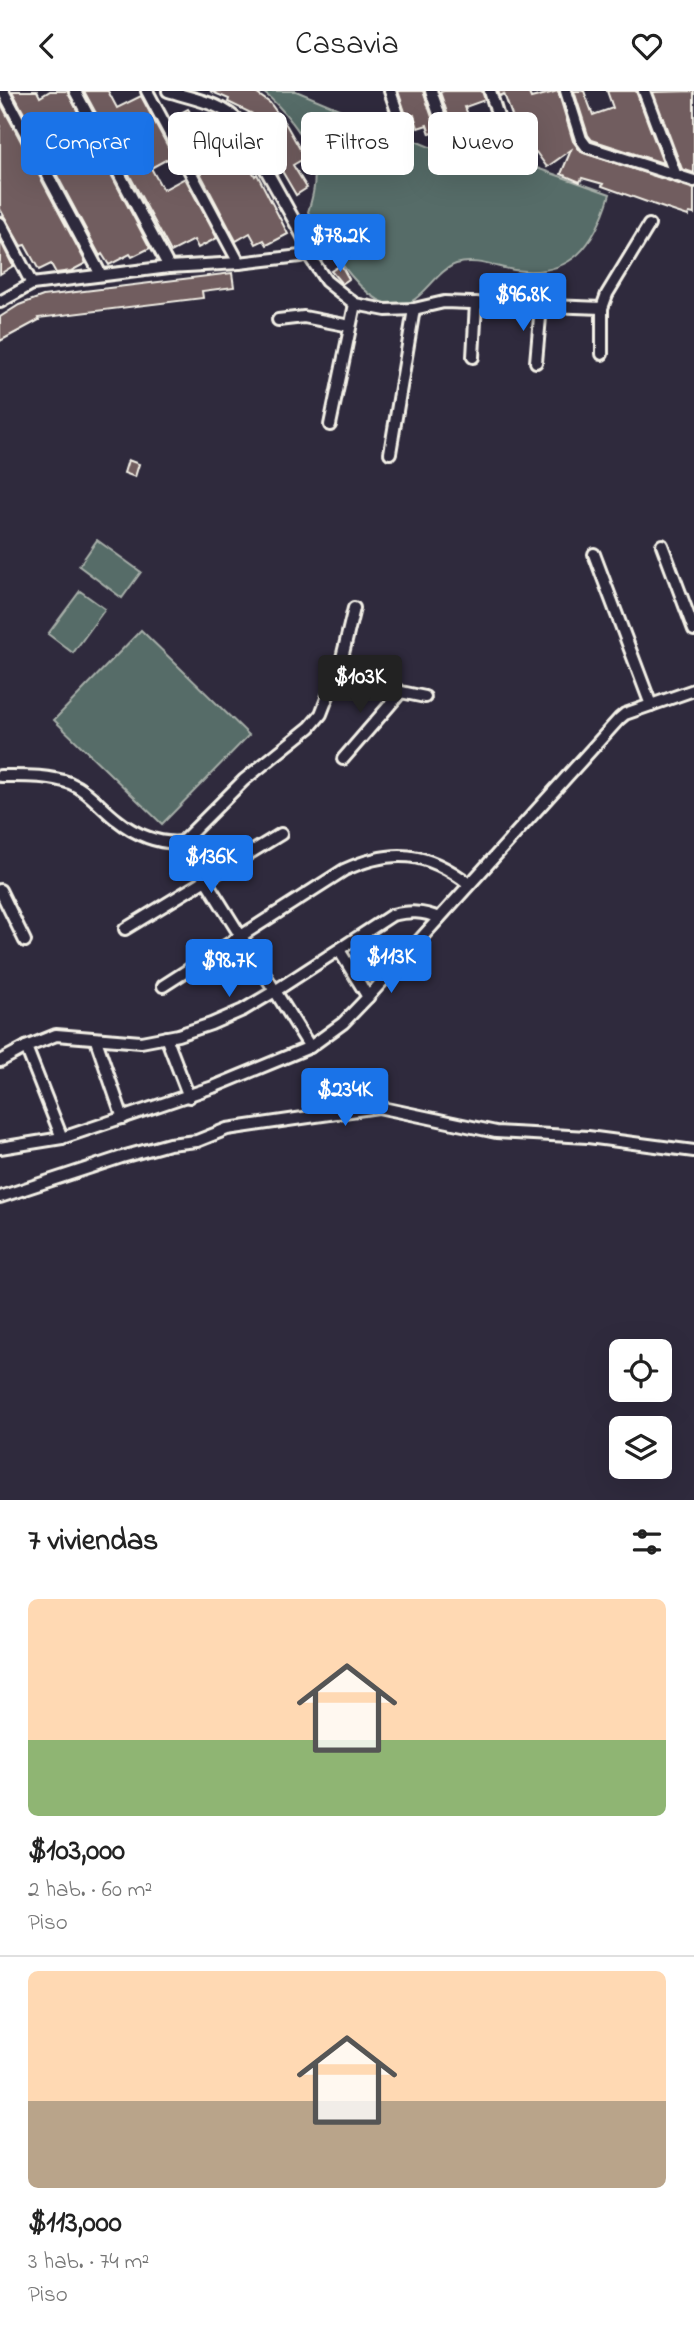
<!DOCTYPE html>
<html lang="es">
<head>
<meta charset="utf-8">
<style>
	:root { --surface:#fff; --page:#f6f6f6; --text:#222; --muted:#767676; --line:#e0e0e0; --accent:#1a73e8 }
	body { margin:0; font-family:"Indie Flower",sans-serif; background:var(--page); color:var(--text); height:100vh; display:flex; flex-direction:column; font-size:26px; white-space:nowrap }
	* { box-sizing:border-box; margin:0 }
	p { font-size:23px; color:var(--muted) }
	.icon { flex:none; width:38px; height:38px; fill:none; stroke:currentColor; stroke-width:2; stroke-linecap:round; stroke-linejoin:round }
	.map { position:relative; height:1409px; overflow:hidden }
	.drawer { display:flex; flex-direction:column; background:var(--surface); flex:1 }
	.drawer>* { flex:none }
	.top-card { position:absolute; left:21px; top:21px; width:653px; height:63px; display:flex; gap:14px }
	.controls { position:absolute; left:609px; top:1248px; display:grid; gap:14px }
	.controls a { display:grid; place-items:center; width:63px; height:63px; border-radius:10px; background:var(--surface); box-shadow:0 7px 28px #0002; font-size:35px }
	.price { position:absolute; translate:-50% -60px; padding:0 16px; border-radius:7px; background:var(--accent); color:#fff; font-size:23px; line-height:46px; filter:drop-shadow(0 2px 4px #0008) }
	.price::after { content:''; position:absolute; left:50%; top:42px; width:21px; height:16px; margin-left:-10px; background:inherit; clip-path:polygon(0 0,100% 0,50% 100%) }
	.price.on { background:#222; color:#fff }
	ul { padding:0; list-style:none }
	li { display:grid; align-content:center; gap:14px; height:371px; padding:0 28px }
	li+li { border-top:2px solid var(--line) }
	li span { display:grid; place-items:center; height:217px; border-radius:10px; color:#555 }
	li>.icon { margin-inline-start:auto }
	span .icon { width:126px; height:126px; fill:#fffc; stroke-width:1 }
	li b { font-size:30px }
	h2 { display:flex; justify-content:space-between; align-items:center; height:84px; padding:0 28px; font-size:30px }
	.chip { padding:0 24px; border-radius:10px; background:var(--surface); box-shadow:0 7px 28px #0002; font-size:24px; line-height:63px }
	.chip.on { background:var(--accent); color:#fff }
	header { display:flex; justify-content:space-between; align-items:center; height:91px; padding:0 28px; background:var(--surface); font-size:32px; font-weight:600 }
	.map>svg:first-child { display:block }
	.green { fill:#576c67; stroke:#a6aea8; stroke-width:2 }
	.building { fill:#715d5e; stroke:#f4f1e8; stroke-width:2 }
	.lines { fill:none; stroke-linecap:round; stroke-linejoin:round }
	.street-casing { stroke:#f4f1e8; stroke-width:16 }
	.street { stroke:#2f2a3d; stroke-width:10 }
</style>
</head>
<body>
<header><svg class="icon" aria-label="back" viewBox="0 0 24 24"><path d="M15 5l-7 7 7 7"/></svg>Casavia<svg class="icon" aria-label="heart" viewBox="0 0 24 24"><path d="M12 20l-8-8c-3-5 5-10 8-4 3-6 11-1 8 4z"/></svg></header>
<div class="map">
<svg width="694" height="1409" viewBox="0 0 694 1409">
	<rect width="100%" height="100%" fill="#2f2a3d"/>
	<filter id="ink" filterUnits="userSpaceOnUse"><feTurbulence type="fractalNoise" baseFrequency=".0143" numOctaves="2"/><feDisplacementMap in="SourceGraphic" scale="14" xChannelSelector="R" yChannelSelector="G"/><feConvolveMatrix kernelMatrix="1 2 1 2 8 2 1 2 1" color-interpolation-filters="sRGB"/></filter>
	<g filter="url(#ink)">
		<g class="green">
			<path d="M 262,0 L 296,0 L 444,62 L 500,64 L 610,103 C 595,154 572,187 514,179 C 495,176 475,167 456,173 C 431,182 418,224 387,213 C 352,200 329,151 308,121 C 313,105 317,89 313,72 C 309,48 281,15 262,0 Z"/>
			<path d="M 97,449 L 141,481 L 122,507 L 79,475 Z"/>
			<path d="M 80,500 L 105,518 L 73,562 L 48,543 Z"/>
			<path d="M 141,539 L 249,644 L 162,733 L 54,629 Z"/>
		</g>
		<g class="building">
			<path d="M 12,0 L 37,0 L 40,6 L 50,0 L 67,0 L 150,157 L 132,166 L 130,163 L 109,174 L 102,163 L 100,165 Z"/>
			<path d="M 84,0 L 108,0 L 117,17 L 141,5 L 173,65 L 151,77 L 163,99 L 185,87 L 217,147 L 198,157 L 194,149 L 171,161 Z"/>
			<path d="M 210,0 L 253,0 L 270,12 L 287,35 L 305,67 L 293,74 L 307,97 L 296,104 L 255,34 L 259,31 L 248,23 L 251,22 L 228,11 L 229,8 Z"/>
			<path d="M 398,0 L 423,0 L 437,41 L 430,43 L 427,34 L 418,37 L 414,24 L 407,27 Z"/>
			<path d="M 444,0 L 482,0 L 485,9 L 465,16 L 470,29 L 452,36 L 440,1 Z"/>
			<path d="M 498,0 L 528,0 L 531,7 L 558,0 L 573,50 L 581,61 L 694,98 L 694,123 L 689,122 L 688,125 L 661,116 L 602,95 L 603,93 L 582,87 L 580,91 L 561,83 L 571,59 L 547,76 L 536,61 L 509,67 L 506,55 L 482,57 L 481,48 L 478,48 L 475,36 L 494,35 L 501,37 L 505,34 L 515,33 L 504,3 L 500,5 Z"/>
			<path d="M 574,0 L 584,0 L 593,24 L 613,17 L 607,0 L 636,0 L 663,72 L 592,49 L 588,44 Z"/>
			<path d="M 694,0 L 694,82 L 682,78 L 653,1 Z"/>
			<path d="M 0,11 L 86,172 L 71,180 L 56,182 L 51,173 L 39,179 L 25,154 L 21,155 L 0,118 Z"/>
			<path d="M 188,18 L 206,46 L 226,35 L 235,51 L 239,48 L 246,62 L 243,64 L 255,85 L 257,83 L 288,143 L 267,154 L 264,149 L 256,153 L 250,142 L 236,150 L 171,27 Z"/>
			<path d="M 0,149 L 13,175 L 0,183 Z"/>
			<path d="M 341,174 L 349,188 L 342,193 L 331,180 Z"/>
			<path d="M 232,182 L 234,196 L 202,200 L 203,207 L 38,227 L 39,229 L 0,250 L 0,226 L 19,214 L 43,205 Z"/>
			<path d="M 128,369 L 139,373 L 135,386 L 124,382 Z"/>
		</g>
		<g class="lines">
			<defs>
				<g id="street">
					<path d="M 3,0 L 101,184"/>
					<path d="M 75,0 L 169,176"/>
					<path d="M 147,0 L 239,172"/>
					<path d="M 168,0 C 193,8 223,12 240,32 L 306,151 L 306,160 L 326,190 L 355,213 L 386,219 L 414,218 L 444,211 L 602,217"/>
					<path d="M 390,0 L 404,41"/>
					<path d="M 431,0 L 446,43"/>
					<path d="M 490,0 L 499,29"/>
					<path d="M 566,0 L 581,48 L 587,56 L 694,90"/>
					<path d="M 644,0 L 676,85"/>
					<path d="M 0,132 L 32,193"/>
					<path d="M 0,211 L 32,193 L 169,176 L 239,172 L 300,165 L 306,160"/>
					<path d="M 278,229 L 304,226 L 350,235"/>
					<path d="M 602,263 L 602,217 L 607,203 L 649,134"/>
					<path d="M 473,266 L 476,212"/>
					<path d="M 536,271 L 541,215"/>
					<path d="M 330,334 L 355,213"/>
					<path d="M 390,362 L 414,218"/>
					<path d="M 662,454 L 694,539"/>
					<path d="M 594,463 L 651,614"/>
					<path d="M 341,571 L 401,601 L 425,606"/>
					<path d="M 343,668 L 401,601"/>
					<path d="M 0,685 C 23,685 48,684 70,692 C 89,700 101,717 117,729 C 134,743 160,754 182,751 L 244,689 L 310,636 L 321,623 L 341,571 L 354,517"/>
					<path d="M 182,751 L 310,956"/>
					<path d="M 0,799 L 25,850"/>
					<path d="M 125,838 L 281,743"/>
					<path d="M 339,859 L 368,906"/>
					<path d="M 163,895 L 344,779 C 392,757 427,760 469,793"/>
					<path d="M 166,946 L 189,1006"/>
					<path d="M 96,949 L 123,1027"/>
					<path d="M 26,956 L 62,1047"/>
					<path d="M 0,970 L 26,956 L 56,944 L 141,951 L 178,944 L 211,933 L 243,919 L 275,900 L 392,824 C 409,820 423,820 439,827"/>
					<path d="M 0,1057 L 62,1047 L 213,996 L 310,956 L 343,932 L 368,906 L 619,628 L 625,623 L 694,599"/>
					<path d="M 0,1106 L 122,1066 L 169,1053 L 197,1050 L 227,1038 L 378,1016 L 496,1041 L 588,1046 L 694,1060"/>
				</g>
			</defs>
			<use href="#street" class="street-casing"/>
			<use href="#street" class="street"/>
		</g>
	</g>
</svg>
<div class="controls">
<a><svg class="icon" aria-label="locate" viewBox="0 0 24 24"><circle cx="12" cy="12" r="6"/><path d="M12 2v4M12 18v4M2 12h4M18 12h4"/></svg></a>
<a><svg class="icon" aria-label="layers" viewBox="0 0 24 24"><path d="M12 4l9 5-9 5-9-5zM3 14l9 5 9-5"/></svg></a>
</div>
<b class="price" style="left:340px;top:183px">$78.2K</b>
<b class="price" style="left:523px;top:242px">$96.8K</b>
<b class="price on" style="left:360px;top:624px">$103K</b>
<b class="price" style="left:211px;top:804px">$136K</b>
<b class="price" style="left:391px;top:904px">$113K</b>
<b class="price" style="left:229px;top:908px">$98.7K</b>
<b class="price" style="left:345px;top:1037px">$234K</b>
<div class="top-card">
<a class="chip on">Comprar</a>
<a class="chip">Alquilar</a>
<a class="chip">Filtros</a>
<a class="chip">Nuevo</a>
</div>
</div>
<section class="drawer">
<h2>7 viviendas<svg class="icon" aria-label="filters" viewBox="0 0 24 24"><path d="M4 7h16M4 17h16"/><circle cx="9" cy="7" r="2"/><circle cx="15" cy="17" r="2"/></svg></h2>
<ul>
<li><span style="background:linear-gradient(#ffd9b3 65%,#8fb573 0)"><svg class="icon" aria-label="home" viewBox="0 0 24 24"><path d="M3 11l9-7 9 7M6 9v11h12V9"/></svg></span><div><b>$103,000</b><p>2 hab. · 60 m²</p><p>Piso</p></div></li>
<li><span style="background:linear-gradient(#ffd9b3 60%,#b9a48a 0)"><svg class="icon" aria-label="home" viewBox="0 0 24 24"><path d="M3 11l9-7 9 7M6 9v11h12V9"/></svg></span><div><b>$113,000</b><p>3 hab. · 74 m²</p><p>Piso</p></div></li>
</ul>
</section>
</body>
</html>
